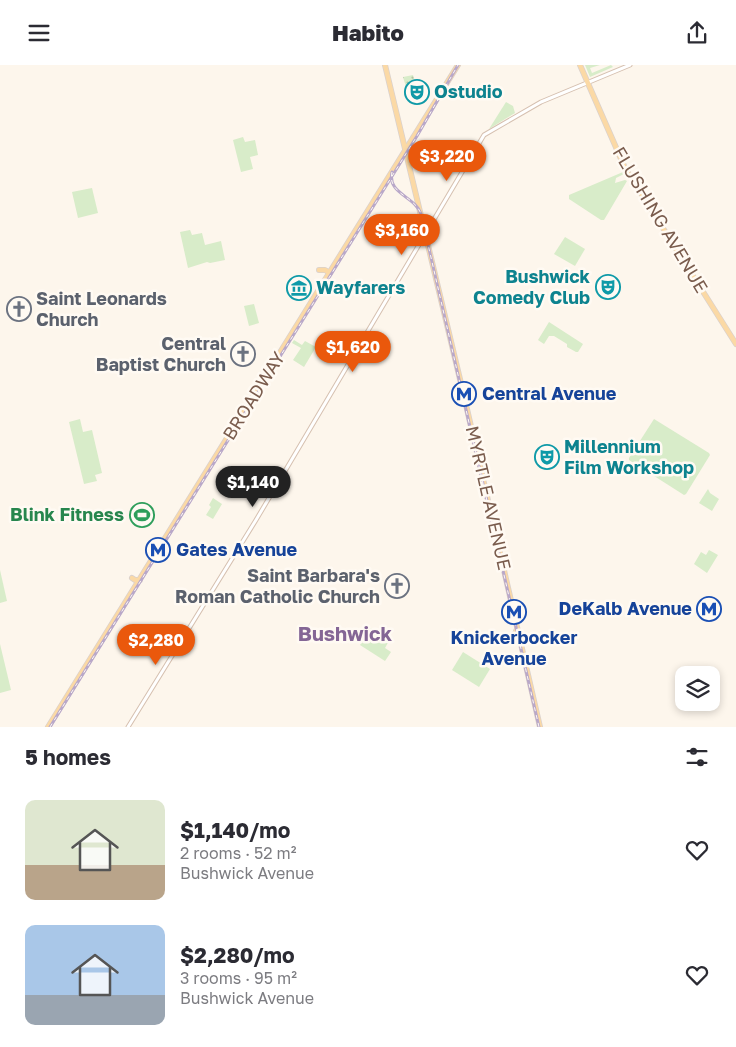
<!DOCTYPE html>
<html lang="en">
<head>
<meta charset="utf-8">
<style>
	:root { --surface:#fff; --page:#f7f7f7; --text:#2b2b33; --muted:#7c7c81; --accent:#ea580c }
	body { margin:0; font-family:"Golos Text",sans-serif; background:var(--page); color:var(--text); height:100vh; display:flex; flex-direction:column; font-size:19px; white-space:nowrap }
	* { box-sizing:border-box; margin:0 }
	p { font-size:16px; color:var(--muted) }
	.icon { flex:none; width:28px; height:28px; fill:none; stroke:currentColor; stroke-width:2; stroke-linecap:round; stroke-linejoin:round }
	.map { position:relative; height:662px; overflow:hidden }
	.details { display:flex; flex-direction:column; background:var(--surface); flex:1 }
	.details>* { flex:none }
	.buttons { position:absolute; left:675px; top:601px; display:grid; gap:10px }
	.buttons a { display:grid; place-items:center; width:45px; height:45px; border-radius:10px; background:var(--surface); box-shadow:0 2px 8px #0003; font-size:25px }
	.price { position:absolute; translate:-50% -42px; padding:0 11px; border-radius:18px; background:var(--accent); color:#fff; font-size:16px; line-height:32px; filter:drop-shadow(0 1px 2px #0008) }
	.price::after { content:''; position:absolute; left:50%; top:30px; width:15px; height:11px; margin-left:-8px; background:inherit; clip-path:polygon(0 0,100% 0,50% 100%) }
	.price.current { background:#222; color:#fff }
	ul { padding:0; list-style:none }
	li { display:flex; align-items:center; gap:15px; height:125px; padding:0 25px }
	li span { display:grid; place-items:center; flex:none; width:140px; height:100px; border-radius:10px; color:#555 }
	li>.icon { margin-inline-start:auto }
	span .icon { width:60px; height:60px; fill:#fffc; stroke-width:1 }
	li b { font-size:21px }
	h2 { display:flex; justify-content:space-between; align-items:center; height:60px; padding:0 25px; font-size:21px }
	header { display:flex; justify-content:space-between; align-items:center; height:65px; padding:0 25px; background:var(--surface); font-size:22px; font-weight:800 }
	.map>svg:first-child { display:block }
	.green { fill:#d8ecc9 }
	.garden { fill:url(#garden-dots) }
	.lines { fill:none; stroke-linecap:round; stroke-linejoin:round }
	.secondary-casing { stroke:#d6c0b0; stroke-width:5 }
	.primary-casing { stroke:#dad1cd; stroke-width:6 }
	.secondary { stroke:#fff; stroke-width:3 }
	.primary { stroke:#fbd9a5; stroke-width:4.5 }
	.rail-casing { stroke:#b9a8c9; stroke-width:3 }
	.rail { stroke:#fffaf3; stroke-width:1; stroke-dasharray:4; stroke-linecap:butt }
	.labels { text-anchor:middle; stroke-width:5; stroke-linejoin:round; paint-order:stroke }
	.culture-label { font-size:18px; font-weight:bold; fill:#0d838f; stroke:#fffaf3; text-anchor:start }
	.street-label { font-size:18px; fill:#7a5c4d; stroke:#fffaf3 }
	.worship-label { font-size:18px; font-weight:bold; fill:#5b616d; stroke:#fffaf3; text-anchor:end }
	.transit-label { font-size:18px; font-weight:bold; fill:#164399; stroke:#fffaf3; text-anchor:start }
	.leisure-label { font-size:18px; font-weight:bold; fill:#27864d; stroke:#fffaf3; text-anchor:end }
	.quarter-label { font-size:20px; font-weight:bold; fill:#846695; stroke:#fffaf3 }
</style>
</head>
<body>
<header><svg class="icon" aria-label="menu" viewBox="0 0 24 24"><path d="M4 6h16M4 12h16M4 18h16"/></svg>Habito<svg class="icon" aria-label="share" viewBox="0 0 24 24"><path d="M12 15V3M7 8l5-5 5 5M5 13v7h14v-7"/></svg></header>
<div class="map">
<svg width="736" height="662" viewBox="0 0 736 662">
	<defs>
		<pattern id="garden-dots" width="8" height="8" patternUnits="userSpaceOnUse" patternTransform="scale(1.25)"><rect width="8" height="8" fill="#d8ecc9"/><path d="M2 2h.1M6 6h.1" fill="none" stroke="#b4c2a5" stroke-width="1.8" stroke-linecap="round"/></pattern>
	</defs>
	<rect width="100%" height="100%" fill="#fdf6ec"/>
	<g class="green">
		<path d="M 585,0 L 600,0 L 590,3 L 592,8 L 611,0 L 613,2 L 590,12 Z"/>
		<path d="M 506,37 L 513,41 L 515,48 L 489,64 Z"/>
		<path d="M 243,72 L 245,77 L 255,75 L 258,90 L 250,92 L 253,104 L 241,107 L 233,75 Z"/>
		<path d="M 623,107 L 624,109 L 616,113 L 615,118 L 625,115 L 627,116 L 604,155 L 601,155 L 569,134 L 569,130 Z"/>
		<path d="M 92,123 L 98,148 L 78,153 L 72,127 Z"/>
		<path d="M 190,165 L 192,170 L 202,168 L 205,180 L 221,176 L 225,195 L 210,198 L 207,197 L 188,203 L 180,167 Z"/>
		<path d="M 565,172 L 585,184 L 575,201 L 554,189 Z"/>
		<path d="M 254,239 L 259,258 L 249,261 L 244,241 Z"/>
		<path d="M 549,257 L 583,279 L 578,287 L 576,287 L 567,282 L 567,279 L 554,271 L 549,271 L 544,279 L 538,275 Z"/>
		<path d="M 294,275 L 302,280 L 305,276 L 316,282 L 304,302 L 293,295 L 301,283 L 292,278 Z"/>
		<path d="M 80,354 L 83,367 L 92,365 L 102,408 L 95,410 L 97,416 L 84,419 L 69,357 Z"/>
		<path d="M 654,354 L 709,388 L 710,390 L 686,429 L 684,430 L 629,395 L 629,393 Z"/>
		<path d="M 708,424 L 710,428 L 719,434 L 712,446 L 699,438 Z"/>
		<path d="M 213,433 L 222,439 L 213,454 L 206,450 L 211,442 L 209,440 Z"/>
		<path d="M 709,485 L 718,490 L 707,508 L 694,499 L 701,487 L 706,490 Z"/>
		<path d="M 0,505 L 7,536 L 0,538 Z"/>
		<path d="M 371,563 L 390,574 L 385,583 L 391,587 L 385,596 L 360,580 Z"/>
		<path d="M 0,579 L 11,625 L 0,628 Z"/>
		<path d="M 463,587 L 490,604 L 479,622 L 452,605 Z"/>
	</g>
	<path class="garden" d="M 413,10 L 416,20 L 406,22 L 403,12 Z"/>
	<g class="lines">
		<defs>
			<path id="secondary" d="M 128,662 L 256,455 L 484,70 L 541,37 L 630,0"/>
			<g id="primary">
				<path d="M 385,0 L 464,331 L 540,662"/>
				<path d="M 580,0 L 625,103 L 736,279"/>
				<path d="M 319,205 L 325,205 L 330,208"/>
				<path d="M 132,513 L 135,515 L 140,515"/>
				<path d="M 512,575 L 517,564"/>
				<path d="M 48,662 L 458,0"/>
			</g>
		</defs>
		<use href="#secondary" class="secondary-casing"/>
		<use href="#primary" class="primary-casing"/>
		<use href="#secondary" class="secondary"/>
		<use href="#primary" class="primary"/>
		<defs>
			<g id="rail">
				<path d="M 392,107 C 387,129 415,131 421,149 L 539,662"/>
				<path d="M 50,662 L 417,71 L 458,0"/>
			</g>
		</defs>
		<use href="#rail" class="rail-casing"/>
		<use href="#rail" class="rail"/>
	</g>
	<defs>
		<symbol id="theatre-ring" viewBox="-11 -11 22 22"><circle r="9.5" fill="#fffaf3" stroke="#0f9aa8" stroke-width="1.5"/><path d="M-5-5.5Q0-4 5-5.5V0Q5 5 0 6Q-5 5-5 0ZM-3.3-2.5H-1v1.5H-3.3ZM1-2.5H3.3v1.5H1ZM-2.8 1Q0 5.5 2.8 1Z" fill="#0f9aa8"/></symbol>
		<symbol id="museum-ring" viewBox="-11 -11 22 22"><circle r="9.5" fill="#fffaf3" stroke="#0f9aa8" stroke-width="1.5"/><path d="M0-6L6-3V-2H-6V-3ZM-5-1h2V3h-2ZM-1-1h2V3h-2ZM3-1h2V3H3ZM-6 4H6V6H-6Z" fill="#0f9aa8"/></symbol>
		<symbol id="church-ring" viewBox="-11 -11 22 22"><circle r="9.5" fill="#fffaf3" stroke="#6b7280" stroke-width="1.5"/><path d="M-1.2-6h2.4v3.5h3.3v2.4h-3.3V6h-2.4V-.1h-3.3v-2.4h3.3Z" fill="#6b7280"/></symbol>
		<symbol id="metro-ring" viewBox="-11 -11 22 22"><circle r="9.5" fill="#fffaf3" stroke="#1a4fb4" stroke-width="1.5"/><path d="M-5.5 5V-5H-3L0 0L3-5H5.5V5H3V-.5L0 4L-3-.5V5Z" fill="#1a4fb4"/></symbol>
		<symbol id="stadium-ring" viewBox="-11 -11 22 22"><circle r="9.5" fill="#fffaf3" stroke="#2e9e5b" stroke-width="1.5"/><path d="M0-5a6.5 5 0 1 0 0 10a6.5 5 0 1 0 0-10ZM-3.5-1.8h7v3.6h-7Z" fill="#2e9e5b"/></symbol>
	</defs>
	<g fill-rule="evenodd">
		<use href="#theatre-ring" x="403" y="13" width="28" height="28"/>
		<use href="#theatre-ring" x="594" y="208" width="28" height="28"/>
		<use href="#museum-ring" x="285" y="209" width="28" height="28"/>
		<use href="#church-ring" x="5" y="230" width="28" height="28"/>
		<use href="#church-ring" x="229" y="275" width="28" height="28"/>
		<use href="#metro-ring" x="450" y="315" width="28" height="28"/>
		<use href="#theatre-ring" x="533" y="378" width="28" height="28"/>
		<use href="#stadium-ring" x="128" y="436" width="28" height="28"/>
		<use href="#metro-ring" x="144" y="471" width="28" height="28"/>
		<use href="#church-ring" x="383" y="507" width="28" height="28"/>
		<use href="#metro-ring" x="695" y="530" width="28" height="28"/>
		<use href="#metro-ring" x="500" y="533" width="28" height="28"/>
	</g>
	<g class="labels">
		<g class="culture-label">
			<text x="434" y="33">Ostudio</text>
			<text x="590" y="218" text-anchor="end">Bushwick<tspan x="590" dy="21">Comedy Club</tspan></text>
			<text x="316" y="229">Wayfarers</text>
			<text x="564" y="388">Millennium<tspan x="564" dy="21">Film Workshop</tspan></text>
		</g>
		<g class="street-label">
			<text transform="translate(660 155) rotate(59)" y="6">FLUSHING AVENUE</text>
			<text transform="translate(254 331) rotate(-58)" y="6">BROADWAY</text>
			<text transform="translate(488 433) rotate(77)" y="6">MYRTLE AVENUE</text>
		</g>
		<g class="worship-label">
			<text x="36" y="240" text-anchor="start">Saint Leonards<tspan x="36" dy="21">Church</tspan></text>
			<text x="226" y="285">Central<tspan x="226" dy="21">Baptist Church</tspan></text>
			<text x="380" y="517">Saint Barbara's<tspan x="380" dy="21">Roman Catholic Church</tspan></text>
		</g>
		<g class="transit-label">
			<text x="482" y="335">Central Avenue</text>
			<text x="176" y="491">Gates Avenue</text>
			<text x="692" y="550" text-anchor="end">DeKalb Avenue</text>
			<text x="514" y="579" text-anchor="middle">Knickerbocker<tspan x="514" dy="21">Avenue</tspan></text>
		</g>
		<g class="leisure-label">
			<text x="124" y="456">Blink Fitness</text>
		</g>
		<g class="quarter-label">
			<text x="345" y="576">Bushwick</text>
		</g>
	</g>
</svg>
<div class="buttons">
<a><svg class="icon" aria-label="layers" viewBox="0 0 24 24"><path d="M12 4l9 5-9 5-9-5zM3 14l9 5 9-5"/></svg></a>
</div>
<b class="price" style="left:447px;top:117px">$3,220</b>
<b class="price" style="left:402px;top:191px">$3,160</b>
<b class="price" style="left:353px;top:308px">$1,620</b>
<b class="price current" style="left:253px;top:443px">$1,140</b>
<b class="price" style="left:156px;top:601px">$2,280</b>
</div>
<section class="details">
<h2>5 homes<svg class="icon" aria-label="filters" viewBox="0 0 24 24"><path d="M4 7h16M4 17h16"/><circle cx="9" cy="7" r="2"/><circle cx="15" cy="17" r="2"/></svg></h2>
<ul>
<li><span style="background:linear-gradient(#dfe7d0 65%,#b9a48a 0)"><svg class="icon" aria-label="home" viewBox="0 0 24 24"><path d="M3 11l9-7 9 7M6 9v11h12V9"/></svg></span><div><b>$1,140/mo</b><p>2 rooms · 52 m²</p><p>Bushwick Avenue</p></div><svg class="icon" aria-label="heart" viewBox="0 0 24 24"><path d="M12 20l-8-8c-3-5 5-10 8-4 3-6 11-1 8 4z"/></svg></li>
<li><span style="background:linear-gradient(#a9c7e8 70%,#9aa5b1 0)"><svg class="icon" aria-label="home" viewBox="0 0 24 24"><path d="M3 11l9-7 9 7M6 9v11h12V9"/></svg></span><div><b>$2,280/mo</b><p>3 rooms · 95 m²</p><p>Bushwick Avenue</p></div><svg class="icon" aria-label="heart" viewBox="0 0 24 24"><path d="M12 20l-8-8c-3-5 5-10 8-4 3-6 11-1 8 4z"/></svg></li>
</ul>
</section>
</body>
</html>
